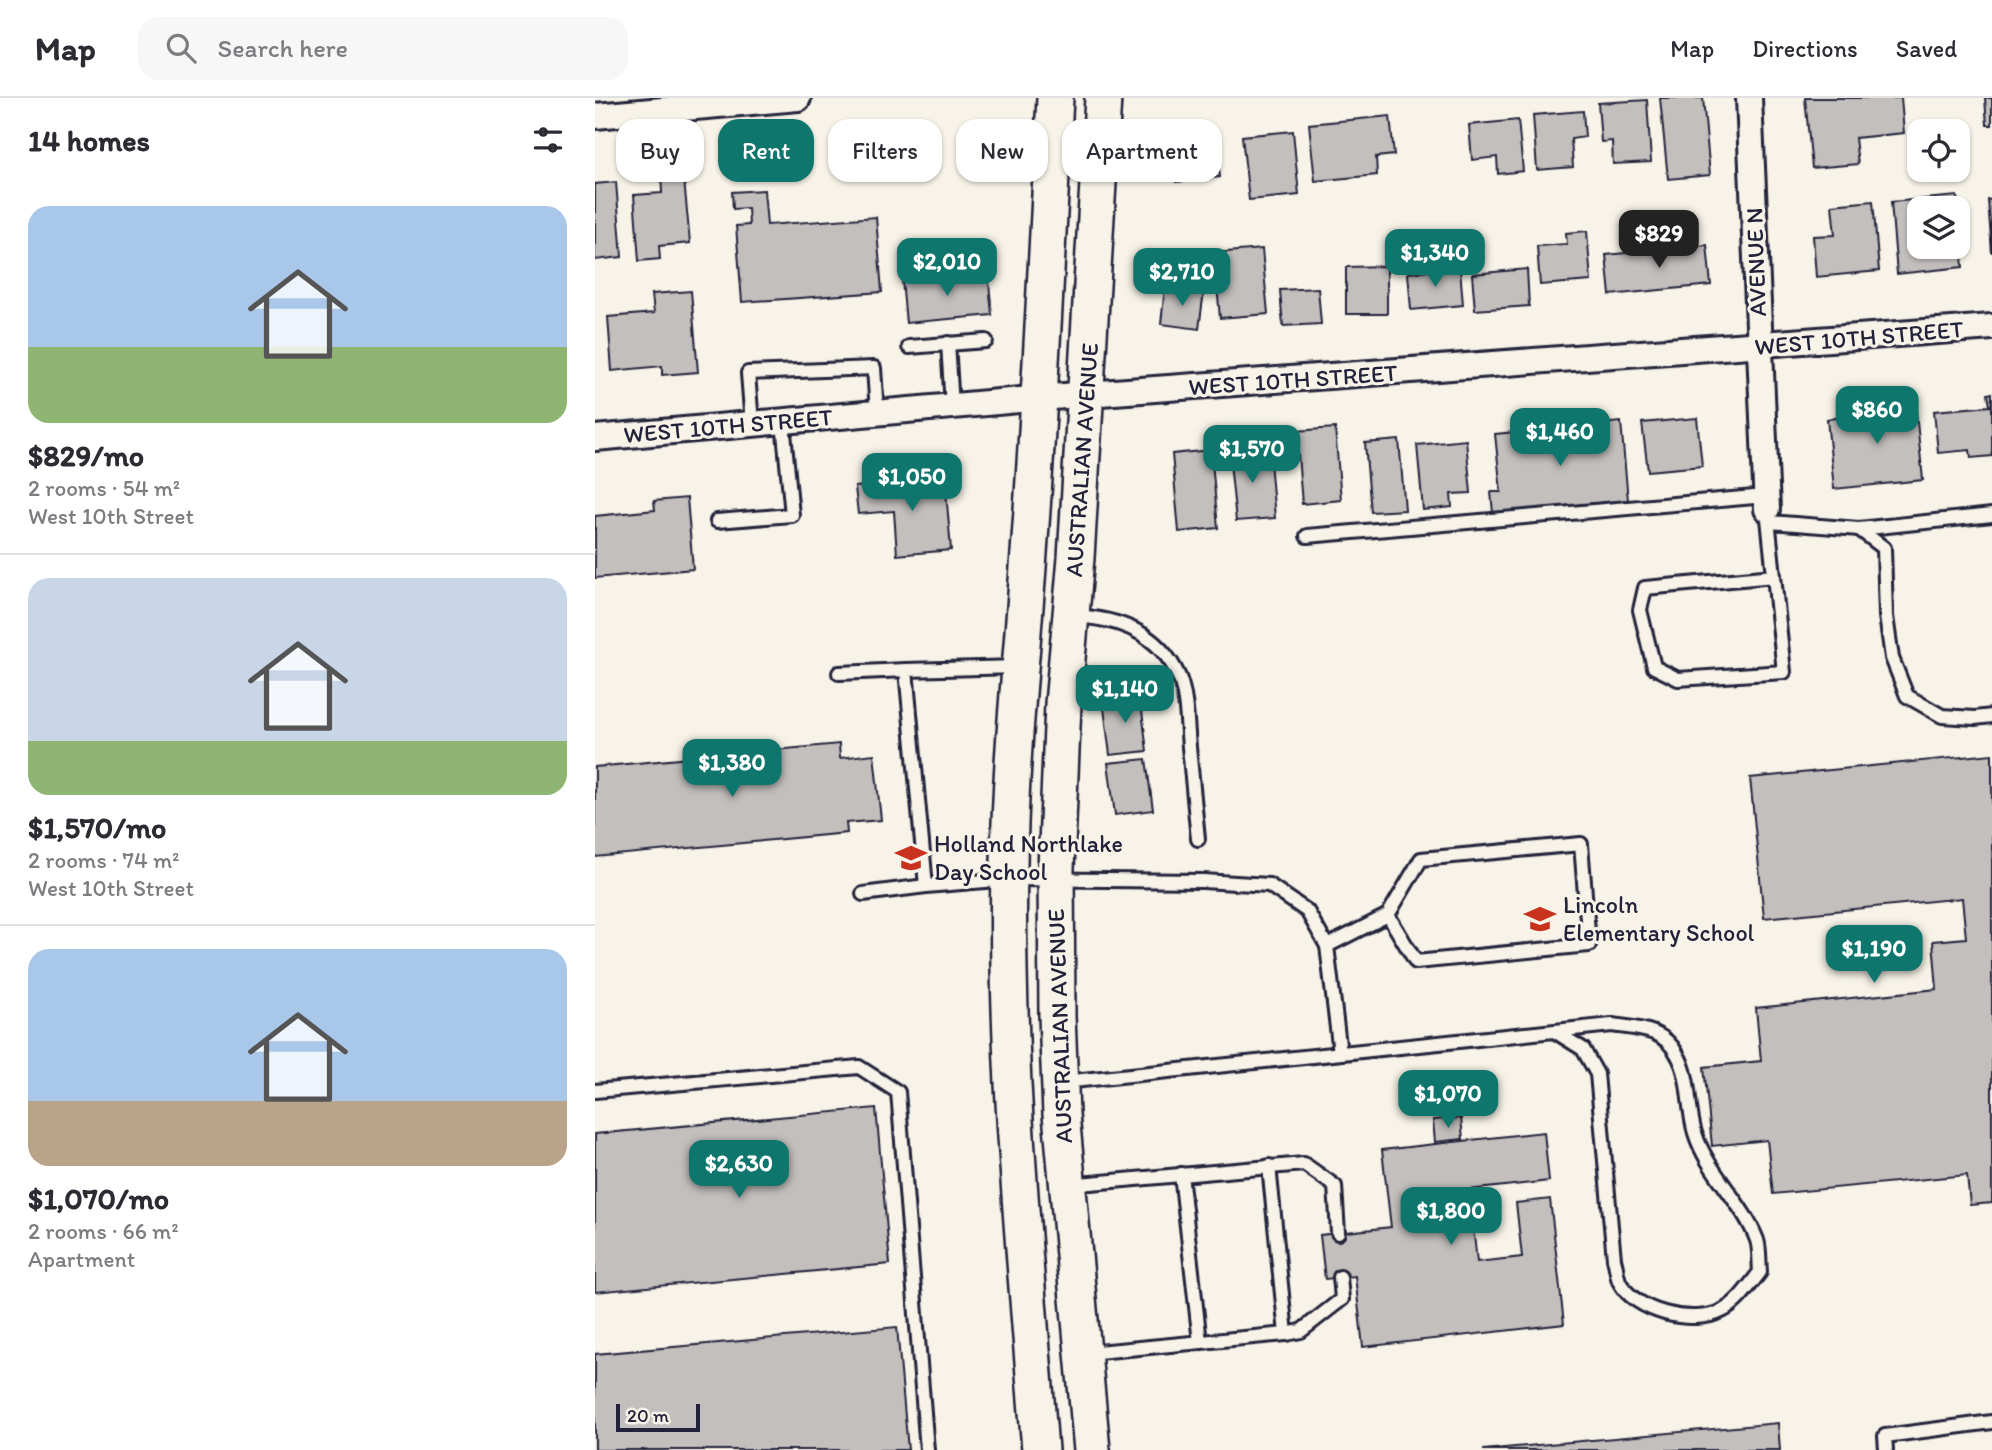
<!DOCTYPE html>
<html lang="en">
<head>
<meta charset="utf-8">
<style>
	:root { --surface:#fff; --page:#f7f7f7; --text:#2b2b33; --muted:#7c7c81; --line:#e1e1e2; --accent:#0f766e }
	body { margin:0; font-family:Itim,sans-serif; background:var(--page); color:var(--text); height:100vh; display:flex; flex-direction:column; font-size:26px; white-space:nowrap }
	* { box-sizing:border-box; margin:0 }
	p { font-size:23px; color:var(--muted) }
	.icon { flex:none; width:38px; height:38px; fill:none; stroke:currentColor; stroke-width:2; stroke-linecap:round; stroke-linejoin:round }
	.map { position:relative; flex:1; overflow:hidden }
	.sheet { display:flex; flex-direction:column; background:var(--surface); width:595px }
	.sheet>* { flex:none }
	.hud { position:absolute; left:21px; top:21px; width:665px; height:63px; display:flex; gap:14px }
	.fabs { position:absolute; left:1312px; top:21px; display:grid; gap:14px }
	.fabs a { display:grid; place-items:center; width:63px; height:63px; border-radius:14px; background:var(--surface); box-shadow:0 2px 5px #0004; font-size:35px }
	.scale { position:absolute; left:21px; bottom:18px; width:84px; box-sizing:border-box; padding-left:7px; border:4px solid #22223b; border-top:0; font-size:19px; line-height:24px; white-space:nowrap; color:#22223b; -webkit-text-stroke:5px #f7f3e8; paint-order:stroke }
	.price { position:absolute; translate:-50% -60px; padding:0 16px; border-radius:14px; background:var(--accent); color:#fff; font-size:23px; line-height:46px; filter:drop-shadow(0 2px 4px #0008) }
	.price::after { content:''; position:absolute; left:50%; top:42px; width:21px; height:16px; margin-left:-10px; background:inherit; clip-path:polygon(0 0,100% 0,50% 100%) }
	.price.selected { background:#222; color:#fff }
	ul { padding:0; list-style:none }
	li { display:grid; align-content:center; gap:14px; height:371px; padding:0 28px }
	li+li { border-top:2px solid var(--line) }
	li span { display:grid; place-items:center; height:217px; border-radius:21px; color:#555 }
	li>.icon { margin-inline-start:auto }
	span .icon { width:126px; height:126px; fill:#fffc; stroke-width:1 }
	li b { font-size:30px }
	h2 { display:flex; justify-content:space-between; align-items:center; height:84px; padding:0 28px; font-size:30px }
	.chip { padding:0 24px; border-radius:21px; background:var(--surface); box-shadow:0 2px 5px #0004; font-size:24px; line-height:63px }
	.chip.selected { background:var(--accent); color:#fff }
	header { display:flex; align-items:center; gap:42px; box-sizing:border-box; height:98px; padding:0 35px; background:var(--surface); border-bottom:2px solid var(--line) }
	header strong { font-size:33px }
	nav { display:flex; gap:38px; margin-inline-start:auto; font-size:24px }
	.search { width:490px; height:63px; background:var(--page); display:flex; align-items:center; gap:18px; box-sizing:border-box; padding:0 24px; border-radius:21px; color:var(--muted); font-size:26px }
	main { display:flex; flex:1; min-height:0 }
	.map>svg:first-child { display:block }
	.building { fill:#c2bfbd; stroke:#22223b; stroke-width:2 }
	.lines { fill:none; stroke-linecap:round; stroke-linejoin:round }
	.lane-casing { stroke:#22223b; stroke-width:18 }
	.street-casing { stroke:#22223b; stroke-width:30 }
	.secondary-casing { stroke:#22223b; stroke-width:40 }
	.lane { stroke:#f7f3e8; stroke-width:12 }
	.street { stroke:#f7f3e8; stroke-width:24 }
	.secondary { stroke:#f7f3e8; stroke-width:35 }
	.labels { text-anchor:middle; stroke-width:6; stroke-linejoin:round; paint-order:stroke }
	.street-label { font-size:24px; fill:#22223b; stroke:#f7f3e8 }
	.poi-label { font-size:24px; fill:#22223b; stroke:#f7f3e8; text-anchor:start }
</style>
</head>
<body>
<header>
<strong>Map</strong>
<div class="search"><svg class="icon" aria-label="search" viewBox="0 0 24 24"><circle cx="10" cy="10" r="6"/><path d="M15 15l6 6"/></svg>Search here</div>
<nav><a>Map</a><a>Directions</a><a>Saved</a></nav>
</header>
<main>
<section class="sheet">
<h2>14 homes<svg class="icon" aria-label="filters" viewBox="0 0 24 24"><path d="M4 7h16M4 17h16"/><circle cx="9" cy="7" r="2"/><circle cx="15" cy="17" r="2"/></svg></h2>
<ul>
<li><span style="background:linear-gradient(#a9c7e8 65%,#8fb573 0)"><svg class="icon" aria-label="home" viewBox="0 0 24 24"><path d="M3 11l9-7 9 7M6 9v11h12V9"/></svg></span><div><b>$829/mo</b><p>2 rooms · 54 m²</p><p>West 10th Street</p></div></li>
<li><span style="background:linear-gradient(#c9d6e8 75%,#8fb573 0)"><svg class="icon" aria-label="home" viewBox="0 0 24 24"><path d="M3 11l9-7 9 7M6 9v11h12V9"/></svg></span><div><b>$1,570/mo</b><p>2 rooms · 74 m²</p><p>West 10th Street</p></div></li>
<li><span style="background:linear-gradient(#a9c7e8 70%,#b9a48a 0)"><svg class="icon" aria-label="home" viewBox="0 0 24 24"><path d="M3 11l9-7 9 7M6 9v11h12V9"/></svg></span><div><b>$1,070/mo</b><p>2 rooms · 66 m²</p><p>Apartment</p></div></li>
</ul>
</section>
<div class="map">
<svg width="1397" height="1352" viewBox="0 0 1397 1352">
	<rect width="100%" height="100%" fill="#f7f3e8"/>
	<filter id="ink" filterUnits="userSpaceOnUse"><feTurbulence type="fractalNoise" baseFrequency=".0143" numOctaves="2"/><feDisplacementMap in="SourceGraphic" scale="14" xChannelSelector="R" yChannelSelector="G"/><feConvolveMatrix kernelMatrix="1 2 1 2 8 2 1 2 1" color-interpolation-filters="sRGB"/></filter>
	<g filter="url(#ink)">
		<g class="building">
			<path d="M 1065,0 L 1108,0 L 1115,77 L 1073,81 Z"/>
			<path d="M 1210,0 L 1306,0 L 1309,35 L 1260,40 L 1263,66 L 1217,70 Z"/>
			<path d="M 1390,0 L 1397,0 L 1397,27 L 1392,27 Z"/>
			<path d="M 1052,2 L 1056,64 L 1018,66 L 1017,43 L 1006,44 L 1003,5 Z"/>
			<path d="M 988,13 L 990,39 L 976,41 L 978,69 L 942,72 L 938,17 Z"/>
			<path d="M 795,18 L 799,57 L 781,59 L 782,77 L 720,83 L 714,26 Z"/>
			<path d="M 923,22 L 928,73 L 903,76 L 902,59 L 877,62 L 874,27 Z"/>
			<path d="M 698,33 L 704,97 L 654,102 L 647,38 Z"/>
			<path d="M 620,39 L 625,79 L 581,84 L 576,44 Z"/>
			<path d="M 88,71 L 95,145 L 64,148 L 65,161 L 44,163 L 39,97 L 67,95 L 66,73 Z"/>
			<path d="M 21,84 L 27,159 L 0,162 L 0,86 Z"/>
			<path d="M 169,92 L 172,127 L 281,119 L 287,194 L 147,204 L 141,128 L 154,127 L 153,110 L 138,111 L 137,94 Z"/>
			<path d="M 1362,98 L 1363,110 L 1325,110 L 1325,149 L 1363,149 L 1363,111 L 1368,169 L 1302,176 L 1296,104 Z"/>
			<path d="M 1397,101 L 1397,155 L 1393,102 Z"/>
			<path d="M 1278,103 L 1284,173 L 1221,179 L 1218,138 L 1240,137 L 1237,107 Z"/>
			<path d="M 992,133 L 996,183 L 945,187 L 942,148 L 972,146 L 971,135 Z"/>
			<path d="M 1112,147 L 1116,187 L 1015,197 L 1011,157 Z"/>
			<path d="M 667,151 L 673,216 L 625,220 L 619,155 Z"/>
			<path d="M 792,168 L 792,216 L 751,216 L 751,169 Z"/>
			<path d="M 865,170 L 868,207 L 816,212 L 813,175 Z"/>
			<path d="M 932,171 L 934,208 L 880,212 L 877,176 Z"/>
			<path d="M 393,174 L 397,217 L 311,225 L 307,182 Z"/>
			<path d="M 570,189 L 609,193 L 604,231 L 566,226 Z"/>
			<path d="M 723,190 L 726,226 L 688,228 L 685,192 Z"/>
			<path d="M 96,193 L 103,274 L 67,277 L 67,268 L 17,273 L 13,219 L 59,215 L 57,196 Z"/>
			<path d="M 1319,295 L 1328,382 L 1239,391 L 1232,321 L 1288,315 L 1287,298 Z"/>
			<path d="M 1397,295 L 1397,358 L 1376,360 L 1375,352 L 1343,355 L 1339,313 L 1395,308 L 1393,296 Z"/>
			<path d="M 1102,320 L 1107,368 L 1053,373 L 1047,325 Z"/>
			<path d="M 1026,324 L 1033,402 L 898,415 L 896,394 L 906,394 L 900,336 Z"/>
			<path d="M 740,330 L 746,402 L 707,406 L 701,333 Z"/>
			<path d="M 804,342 L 810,412 L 776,414 L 770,345 Z"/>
			<path d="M 871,342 L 876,395 L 856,396 L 857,409 L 828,412 L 822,347 Z"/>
			<path d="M 616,352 L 623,430 L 584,434 L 577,356 Z"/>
			<path d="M 674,352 L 680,420 L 641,423 L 634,355 Z"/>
			<path d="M 350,381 L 356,452 L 302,457 L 299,413 L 263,416 L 260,389 Z"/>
			<path d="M 92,400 L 98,471 L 0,480 L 0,418 L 60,412 L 59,403 Z"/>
			<path d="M 545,597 L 552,653 L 515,657 L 508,602 Z"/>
			<path d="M 244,646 L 245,660 L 279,656 L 286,722 L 251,725 L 252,735 L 0,759 L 0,669 Z"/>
			<path d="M 1397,656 L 1397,1105 L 1375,1107 L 1372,1077 L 1178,1096 L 1172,1042 L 1117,1048 L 1109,969 L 1166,963 L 1161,910 L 1342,891 L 1338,843 L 1371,840 L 1367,800 L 1169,820 L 1155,680 Z"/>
			<path d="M 551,661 L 558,712 L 520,717 L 513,665 Z"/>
			<path d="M 281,1010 L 295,1166 L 0,1194 L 0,1036 Z"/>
			<path d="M 866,1020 L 868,1041 L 840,1044 L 838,1022 Z"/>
			<path d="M 949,1034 L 954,1083 L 874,1092 L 882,1164 L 927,1159 L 921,1105 L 955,1101 L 969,1226 L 768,1249 L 760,1178 L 730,1181 L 725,1137 L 796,1129 L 787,1052 Z"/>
			<path d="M 302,1229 L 313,1352 L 0,1352 L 0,1256 Z"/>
			<path d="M 1183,1325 L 1185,1352 L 888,1352 Z"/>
		</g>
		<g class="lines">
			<defs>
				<g id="lane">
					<path d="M 353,245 L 357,309"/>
					<path d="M 314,249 L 391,243"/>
					<path d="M 157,326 L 153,275 L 279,270 L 282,315"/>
					<path d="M 1172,411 L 1179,478 L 1050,490 L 1045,512 L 1059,569 L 1083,581 L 1189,574 L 1179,478"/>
					<path d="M 122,423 L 197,417 L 188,324"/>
					<path d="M 1174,424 L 1264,431 L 1397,417"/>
					<path d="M 1264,431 L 1289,450 L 1291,518 L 1297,560 L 1312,598 L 1347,618 L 1380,620 L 1397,618"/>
					<path d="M 712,438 L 1171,398"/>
					<path d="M 477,518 C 523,520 564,534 584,579 C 592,599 592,627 594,649 C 597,679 600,710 603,741"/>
					<path d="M 423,569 L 311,572 L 331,788 L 414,781 L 608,783 L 674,787 L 712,813 L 732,848"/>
					<path d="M 244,575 L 311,572"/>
					<path d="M 268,796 L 331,788"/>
					<path d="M 745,955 L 732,848 L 793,817 L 826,761 L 986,746 L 994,847 L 821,864 L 793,817"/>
					<path d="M 468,984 L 1017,927 C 1043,931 1068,930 1082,956 C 1096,979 1092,1009 1100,1035 C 1112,1074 1147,1103 1162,1142 C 1165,1151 1164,1164 1165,1174 C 1154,1188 1143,1205 1127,1213 C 1098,1228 1039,1214 1024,1183 C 1022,1177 1021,1168 1019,1161 L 1002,976 L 988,951 L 959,933"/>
					<path d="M 0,993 L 264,969 L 303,994 L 332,1352"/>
					<path d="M 674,1068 L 691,1236"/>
					<path d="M 586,1076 L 605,1244"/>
					<path d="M 473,1087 L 709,1066 L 740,1088 L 743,1135"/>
					<path d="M 492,1255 L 691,1236 L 706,1233 L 747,1201 L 745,1179"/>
					<path d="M 1291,1352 L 1290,1338 L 1397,1324"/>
				</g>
				<g id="street">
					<path d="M 1154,0 L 1172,411"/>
					<path d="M 0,18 L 203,0"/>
					<path d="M 0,340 L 492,296 L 1397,229"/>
				</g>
				<g id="secondary">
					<path d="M 445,1352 C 430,1157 410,963 414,768 C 415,663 427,560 434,455 C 445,304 452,152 460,0"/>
					<path d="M 497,1352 L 466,1016 L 462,918 L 461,771 L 468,606 L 481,460 L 508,0"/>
				</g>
			</defs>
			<use href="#lane" class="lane-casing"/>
			<use href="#street" class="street-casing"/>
			<use href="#secondary" class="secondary-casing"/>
			<use href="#lane" class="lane"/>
			<use href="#street" class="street"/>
			<use href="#secondary" class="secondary"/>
		</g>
	</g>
	<defs>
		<symbol id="school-bare" viewBox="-9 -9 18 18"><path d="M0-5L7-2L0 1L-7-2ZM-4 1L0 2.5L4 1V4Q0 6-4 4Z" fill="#c8321e" stroke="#f7f3e8" stroke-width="2.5" paint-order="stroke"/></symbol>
	</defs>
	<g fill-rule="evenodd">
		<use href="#school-bare" x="294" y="738" width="44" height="44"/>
		<use href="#school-bare" x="923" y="799" width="44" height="44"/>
	</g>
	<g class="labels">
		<g class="street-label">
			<text transform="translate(1161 164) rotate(-92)" y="8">AVENUE N</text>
			<text transform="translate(1264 240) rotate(-5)" y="8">WEST 10TH STREET</text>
			<text transform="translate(698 282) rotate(-4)" y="8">WEST 10TH STREET</text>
			<text transform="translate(133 328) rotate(-5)" y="8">WEST 10TH STREET</text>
			<text transform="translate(487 362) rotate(-86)" y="8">AUSTRALIAN AVENUE</text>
			<text transform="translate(465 928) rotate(-92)" y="8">AUSTRALIAN AVENUE</text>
		</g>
		<g class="poi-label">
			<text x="339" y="754">Holland Northlake<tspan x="339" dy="28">Day School</tspan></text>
			<text x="968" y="815">Lincoln<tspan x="968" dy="28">Elementary School</tspan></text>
		</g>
	</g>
</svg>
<div class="fabs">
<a><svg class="icon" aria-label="locate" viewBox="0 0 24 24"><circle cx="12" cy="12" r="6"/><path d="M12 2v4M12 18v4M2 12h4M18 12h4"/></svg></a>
<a><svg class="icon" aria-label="layers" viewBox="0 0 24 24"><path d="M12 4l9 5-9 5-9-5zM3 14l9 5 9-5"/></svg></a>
</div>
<div class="scale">20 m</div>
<b class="price selected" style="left:1064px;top:172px">$829</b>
<b class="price" style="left:840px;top:191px">$1,340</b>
<b class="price" style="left:352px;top:200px">$2,010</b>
<b class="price" style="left:587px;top:210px">$2,710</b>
<b class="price" style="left:1282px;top:348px">$860</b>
<b class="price" style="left:965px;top:370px">$1,460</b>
<b class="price" style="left:657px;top:387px">$1,570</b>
<b class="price" style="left:317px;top:415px">$1,050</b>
<b class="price" style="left:530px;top:627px">$1,140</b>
<b class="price" style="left:137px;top:701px">$1,380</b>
<b class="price" style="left:1279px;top:887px">$1,190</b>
<b class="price" style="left:853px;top:1032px">$1,070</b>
<b class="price" style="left:144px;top:1102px">$2,630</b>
<b class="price" style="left:856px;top:1149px">$1,800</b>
<div class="hud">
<a class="chip">Buy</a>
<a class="chip selected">Rent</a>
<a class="chip">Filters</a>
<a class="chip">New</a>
<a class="chip">Apartment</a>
</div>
</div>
</main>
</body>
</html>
